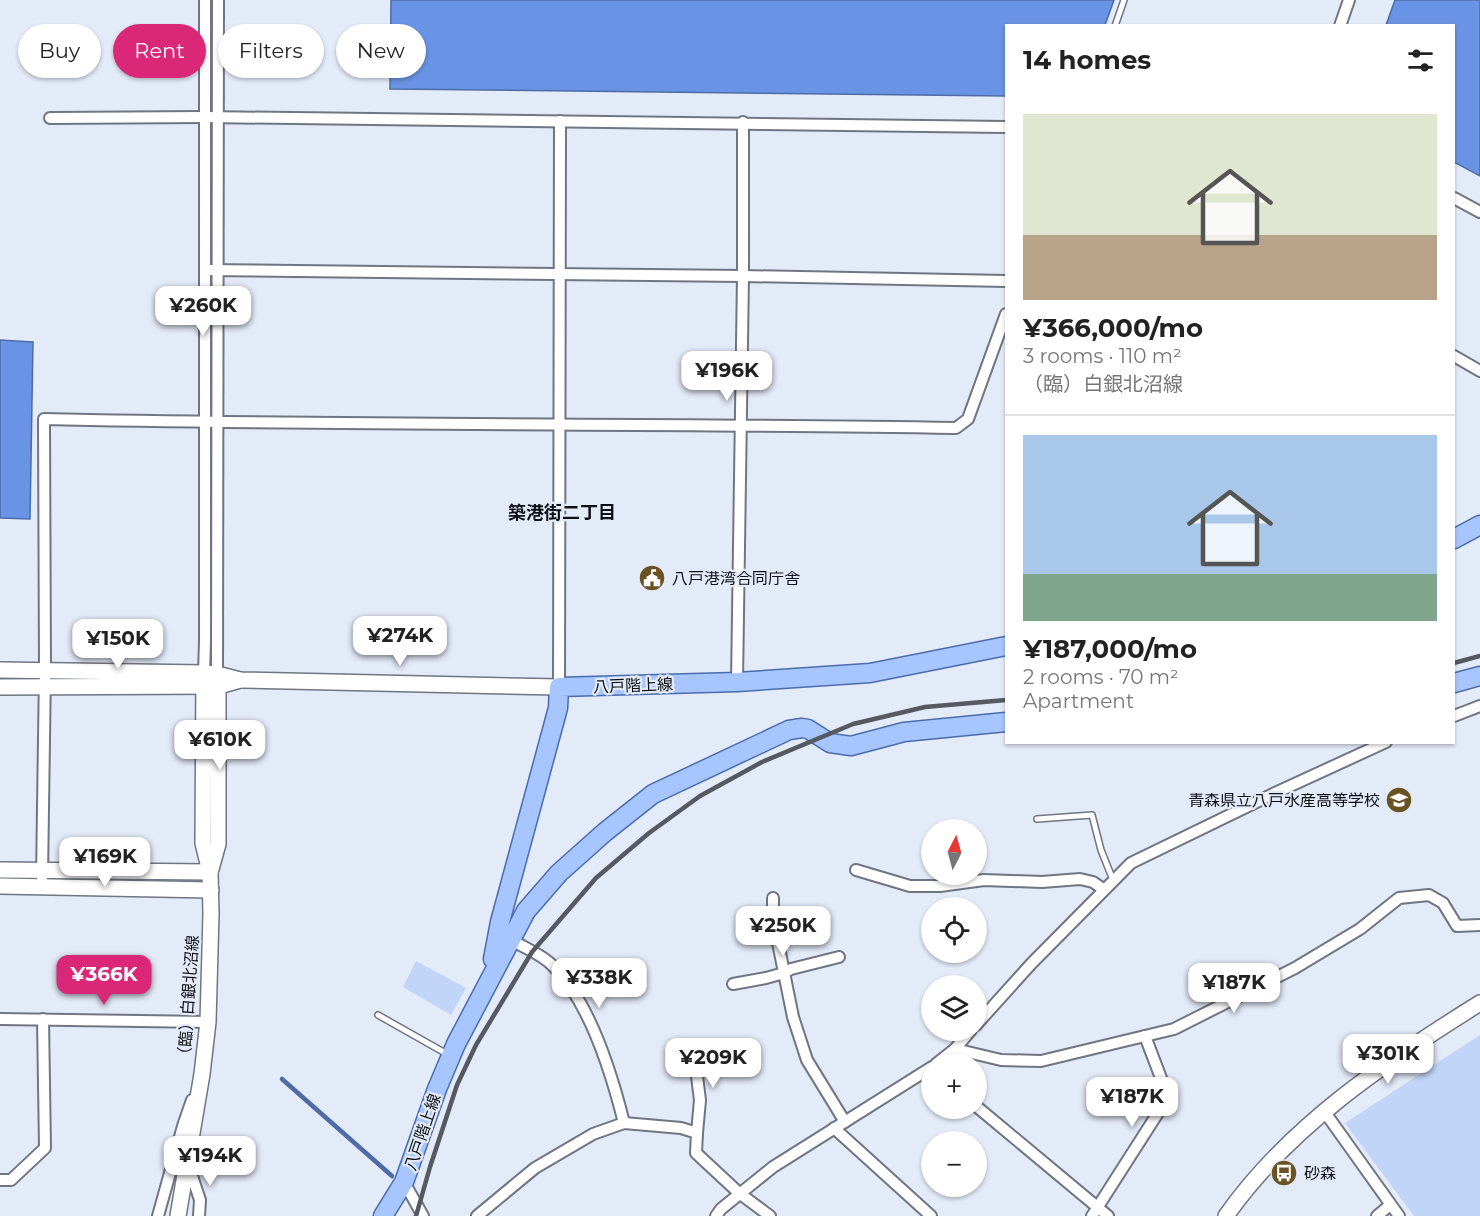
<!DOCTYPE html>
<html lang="en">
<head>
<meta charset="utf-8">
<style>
	:root { --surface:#fff; --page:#f2f2f2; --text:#222; --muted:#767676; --line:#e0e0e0; --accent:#db2777 }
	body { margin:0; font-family:Montserrat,"Noto Sans JP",sans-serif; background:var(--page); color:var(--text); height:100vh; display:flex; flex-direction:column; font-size:22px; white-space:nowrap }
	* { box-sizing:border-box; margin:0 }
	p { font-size:20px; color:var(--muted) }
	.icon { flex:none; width:33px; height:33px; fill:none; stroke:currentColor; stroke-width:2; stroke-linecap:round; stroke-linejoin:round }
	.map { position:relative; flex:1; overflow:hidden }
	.details { position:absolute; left:1005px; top:24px; width:450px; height:720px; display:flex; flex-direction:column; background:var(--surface); border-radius:0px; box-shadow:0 2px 4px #0004 }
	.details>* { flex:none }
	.top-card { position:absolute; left:18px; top:24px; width:570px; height:54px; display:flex; gap:12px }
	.needle { width:39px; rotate:6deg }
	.tools { position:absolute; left:921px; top:819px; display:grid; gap:12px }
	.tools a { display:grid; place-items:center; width:66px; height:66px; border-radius:50%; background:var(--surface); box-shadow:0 2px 4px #0004; font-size:30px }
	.price { position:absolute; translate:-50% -51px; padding:0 14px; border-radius:12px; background:#fff; color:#222; font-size:20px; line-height:39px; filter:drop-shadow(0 2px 3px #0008) }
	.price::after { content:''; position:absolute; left:50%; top:36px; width:18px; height:14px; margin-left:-9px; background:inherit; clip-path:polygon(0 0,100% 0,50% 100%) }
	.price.selected { background:var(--accent); color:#fff }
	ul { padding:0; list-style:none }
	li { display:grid; align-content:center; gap:12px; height:318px; padding:0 18px }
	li+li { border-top:2px solid var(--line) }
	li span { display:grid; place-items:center; height:186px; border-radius:0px; color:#555 }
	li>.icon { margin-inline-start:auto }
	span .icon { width:108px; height:108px; fill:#fffc; stroke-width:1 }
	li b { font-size:26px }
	h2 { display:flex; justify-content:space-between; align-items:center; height:72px; padding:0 18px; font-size:26px }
	.pill { padding:0 21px; border-radius:27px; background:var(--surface); box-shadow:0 2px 4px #0004; font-size:21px; line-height:54px }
	.pill.selected { background:var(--accent); color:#fff }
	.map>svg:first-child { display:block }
	.green { fill:#c1d5f8 }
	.water { fill:#6993e4; stroke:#4d6ca6; stroke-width:1.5 }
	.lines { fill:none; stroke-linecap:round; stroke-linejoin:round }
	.stream { stroke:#4d6ca6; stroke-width:4.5 }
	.lane-casing { stroke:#6f7682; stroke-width:8 }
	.street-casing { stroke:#6f7682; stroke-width:14 }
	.secondary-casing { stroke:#6f7682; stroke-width:18 }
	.primary-casing { stroke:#4b6cac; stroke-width:21 }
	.lane { stroke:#fff; stroke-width:5 }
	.street { stroke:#fff; stroke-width:10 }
	.secondary { stroke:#fff; stroke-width:15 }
	.primary { stroke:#a7c5fe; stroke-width:18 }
	.rail { stroke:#555961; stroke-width:4.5 }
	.labels { text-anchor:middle; stroke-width:4.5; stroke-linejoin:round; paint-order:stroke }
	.poi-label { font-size:16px; fill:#0d1014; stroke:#e3eaf8; text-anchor:start }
	.street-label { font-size:16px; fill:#0d1014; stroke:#e3eaf8 }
	.neighbourhood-label { font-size:18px; font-weight:bold; fill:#0d1014; stroke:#e3eaf8 }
</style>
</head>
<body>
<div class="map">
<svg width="1480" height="1216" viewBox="0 0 1480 1216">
	<rect width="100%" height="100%" fill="#e3eaf8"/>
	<g class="green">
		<path d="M 416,961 L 466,988 L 451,1015 L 403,987 Z"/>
		<path d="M 1480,1035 L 1480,1216 L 1414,1216 L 1345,1123 Z"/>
	</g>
	<g class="water">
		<path d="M 391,0 L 1114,0 L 1105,25 L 1006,26 L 1006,96 L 390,89 Z"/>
		<path d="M 1395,0 L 1480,0 L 1480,176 L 1454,162 L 1454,26 L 1386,25 Z"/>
		<path d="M 0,340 L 33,342 L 30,519 L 0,518 Z"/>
	</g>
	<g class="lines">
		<path class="stream" d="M 282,1079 L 392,1176"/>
		<defs>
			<g id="lane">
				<path d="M 1115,26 L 1124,0"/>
				<path d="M 1037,819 L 1092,815 L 1101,850 L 1113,880"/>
				<path d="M 378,1015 L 447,1054"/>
			</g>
			<g id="street">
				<path d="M 1340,26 L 1349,0"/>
				<path d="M 50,118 L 205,117 L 1006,127"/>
				<path d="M 1454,198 L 1480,212"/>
				<path d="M 205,270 L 743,276 L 1006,281"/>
				<path d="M 1454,356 L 1480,371"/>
				<path d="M 204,673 L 205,641 L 205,0"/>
				<path d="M 217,674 L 218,0"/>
				<path d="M 737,682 L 743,276 L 743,122"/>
				<path d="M 559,687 L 560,121"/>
				<path d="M 1454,716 L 1480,706"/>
				<path d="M 856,870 L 910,886 L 940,886 L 984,880 L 1042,882 L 1080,879 L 1093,882 L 1103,889"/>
				<path d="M 42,878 L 45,670 L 44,419 C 348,426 652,423 956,428 L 968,419 L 1006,314"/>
				<path d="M 773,898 L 773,918 L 793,1017 L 807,1060 L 845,1122"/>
				<path d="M 510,939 C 524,948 542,954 553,966 C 590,1002 612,1075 624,1123"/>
				<path d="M 733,984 L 766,978 L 784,973 L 791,969 L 839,957"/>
				<path d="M 0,1019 L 208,1022"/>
				<path d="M 976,1025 L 1031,964 L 1131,863 L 1275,793 L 1386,742"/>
				<path d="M 693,1045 L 700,1100 L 697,1133"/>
				<path d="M 955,1049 L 1001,1060 L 1041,1061 L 1174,1029 L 1295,968 L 1360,929 L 1399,898 L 1429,895 L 1443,903 L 1457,926 L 1480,925"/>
				<path d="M 936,1064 L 955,1049 L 971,1030"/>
				<path d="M 976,1106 L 1108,1216"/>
				<path d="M 1324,1111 L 1399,1216"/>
				<path d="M 834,1128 L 931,1216"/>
				<path d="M 188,1164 L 200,1200 L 199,1216"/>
				<path d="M 0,1180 L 11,1180 L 45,1148 L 43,1019"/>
				<path d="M 404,1182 L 423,1216"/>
				<path d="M 158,1216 L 183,1126 L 192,1100"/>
				<path d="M 477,1216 L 535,1168 L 593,1134 L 624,1123 L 681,1128 L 697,1133 L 696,1153 L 739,1193 L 770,1216"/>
				<path d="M 716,1216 L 721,1209 L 773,1167 L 932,1067"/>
				<path d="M 1092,1216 L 1163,1105 L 1164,1086 L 1145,1036"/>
				<path d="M 1377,1216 L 1390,1205"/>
			</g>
			<g id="secondary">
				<path d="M 0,670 L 204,673 L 217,674 L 240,680 L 559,687"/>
				<path d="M 0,687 L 219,686 L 240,680"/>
				<path d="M 211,869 L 218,844 L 218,678"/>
				<path d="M 0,870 L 210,872"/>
				<path d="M 0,886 L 211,890"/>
				<path d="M 178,1216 L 202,1074 L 208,1022 L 211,914 L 210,872 L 203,843 L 204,673"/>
				<path d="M 1226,1216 C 1290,1125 1387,1061 1480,1003"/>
			</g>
			<g id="primary">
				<path d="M 1454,539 L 1480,525"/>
				<path d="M 1454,683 L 1480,676"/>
				<path d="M 493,959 L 500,922 L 558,708 L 559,687 L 737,682 L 870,673 L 1006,646"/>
				<path d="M 383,1216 L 404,1182 L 437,1089 L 456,1044 L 526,911 L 559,873 L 605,832 L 653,794 L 789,730 L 802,728 L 808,729 L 830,743 L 851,746 L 904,732 L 1006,722"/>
			</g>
		</defs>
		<use href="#lane" class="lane-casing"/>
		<use href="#street" class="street-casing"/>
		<use href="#secondary" class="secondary-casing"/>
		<use href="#primary" class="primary-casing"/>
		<use href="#lane" class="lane"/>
		<use href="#street" class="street"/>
		<use href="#secondary" class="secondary"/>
		<use href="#primary" class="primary"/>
		<g class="rail">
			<path d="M 1454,663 L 1480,656"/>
			<path d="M 416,1216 L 430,1167 L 457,1085 L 476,1045 L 532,952 L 596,878 L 649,833 L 700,796 L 762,762 L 853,724 L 925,707 L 1006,700"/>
		</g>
	</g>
	<defs>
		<symbol id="civic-disc" viewBox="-11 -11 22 22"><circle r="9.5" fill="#6a5223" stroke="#e3eaf8"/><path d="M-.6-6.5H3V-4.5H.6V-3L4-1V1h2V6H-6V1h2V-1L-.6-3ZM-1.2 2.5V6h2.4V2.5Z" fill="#fff"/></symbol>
		<symbol id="school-disc" viewBox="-11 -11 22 22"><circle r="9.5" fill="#6a5223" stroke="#e3eaf8"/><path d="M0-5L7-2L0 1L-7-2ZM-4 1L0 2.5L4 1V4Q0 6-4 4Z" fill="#fff"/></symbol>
		<symbol id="bus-disc" viewBox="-11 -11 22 22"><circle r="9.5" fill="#6a5223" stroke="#e3eaf8"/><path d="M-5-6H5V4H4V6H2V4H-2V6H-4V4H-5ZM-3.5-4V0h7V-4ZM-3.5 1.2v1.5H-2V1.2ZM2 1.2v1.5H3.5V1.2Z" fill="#fff"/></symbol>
	</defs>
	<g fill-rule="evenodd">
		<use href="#civic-disc" x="637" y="563" width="30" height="30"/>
		<use href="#school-disc" x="1384" y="785" width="30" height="30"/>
		<use href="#bus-disc" x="1269" y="1158" width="30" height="30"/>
	</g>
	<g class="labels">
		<g class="poi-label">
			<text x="672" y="584">八戸港湾合同庁舎</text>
			<text x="1380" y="806" text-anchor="end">青森県立八戸水産高等学校</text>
			<text x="1304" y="1179">砂森</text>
		</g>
		<g class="street-label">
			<text transform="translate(633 685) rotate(-2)" y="6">八戸階上線</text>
			<text transform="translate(188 999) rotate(-86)" y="6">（臨）白銀北沼線</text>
			<text transform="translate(422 1132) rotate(-71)" y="6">八戸階上線</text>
		</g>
		<g class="neighbourhood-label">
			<text x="562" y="519">築港街二丁目</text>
		</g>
	</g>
</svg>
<div class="tools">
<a><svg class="needle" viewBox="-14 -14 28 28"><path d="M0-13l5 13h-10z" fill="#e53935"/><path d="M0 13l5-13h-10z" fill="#767676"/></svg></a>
<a><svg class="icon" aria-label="locate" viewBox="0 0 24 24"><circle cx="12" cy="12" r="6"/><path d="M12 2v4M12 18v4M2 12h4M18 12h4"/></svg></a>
<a><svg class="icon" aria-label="layers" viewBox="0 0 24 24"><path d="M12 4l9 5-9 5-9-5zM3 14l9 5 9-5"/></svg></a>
<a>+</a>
<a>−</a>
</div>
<b class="price" style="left:203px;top:337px">¥260K</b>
<b class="price" style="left:727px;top:402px">¥196K</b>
<b class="price" style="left:400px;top:667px">¥274K</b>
<b class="price" style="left:118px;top:670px">¥150K</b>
<b class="price" style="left:220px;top:771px">¥610K</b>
<b class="price" style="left:105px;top:888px">¥169K</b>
<b class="price" style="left:783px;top:957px">¥250K</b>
<b class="price selected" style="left:104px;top:1006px">¥366K</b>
<b class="price" style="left:599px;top:1009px">¥338K</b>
<b class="price" style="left:1234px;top:1014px">¥187K</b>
<b class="price" style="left:1388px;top:1085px">¥301K</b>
<b class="price" style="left:713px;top:1089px">¥209K</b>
<b class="price" style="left:1132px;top:1128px">¥187K</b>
<b class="price" style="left:210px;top:1187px">¥194K</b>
<div class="top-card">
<a class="pill">Buy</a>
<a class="pill selected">Rent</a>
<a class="pill">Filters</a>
<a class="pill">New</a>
</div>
<section class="details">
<h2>14 homes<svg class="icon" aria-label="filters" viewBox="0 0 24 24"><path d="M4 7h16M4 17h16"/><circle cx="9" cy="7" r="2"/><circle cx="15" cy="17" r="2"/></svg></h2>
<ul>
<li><span style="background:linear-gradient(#dfe7d0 65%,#b9a48a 0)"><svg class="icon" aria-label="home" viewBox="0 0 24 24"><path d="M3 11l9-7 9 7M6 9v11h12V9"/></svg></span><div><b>¥366,000/mo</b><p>3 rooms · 110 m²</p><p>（臨）白銀北沼線</p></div></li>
<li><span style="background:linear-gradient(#a9c7e8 75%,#7fa58c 0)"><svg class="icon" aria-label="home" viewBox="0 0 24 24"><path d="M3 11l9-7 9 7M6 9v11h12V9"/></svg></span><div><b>¥187,000/mo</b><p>2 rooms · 70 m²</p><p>Apartment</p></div></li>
</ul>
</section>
</div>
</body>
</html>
